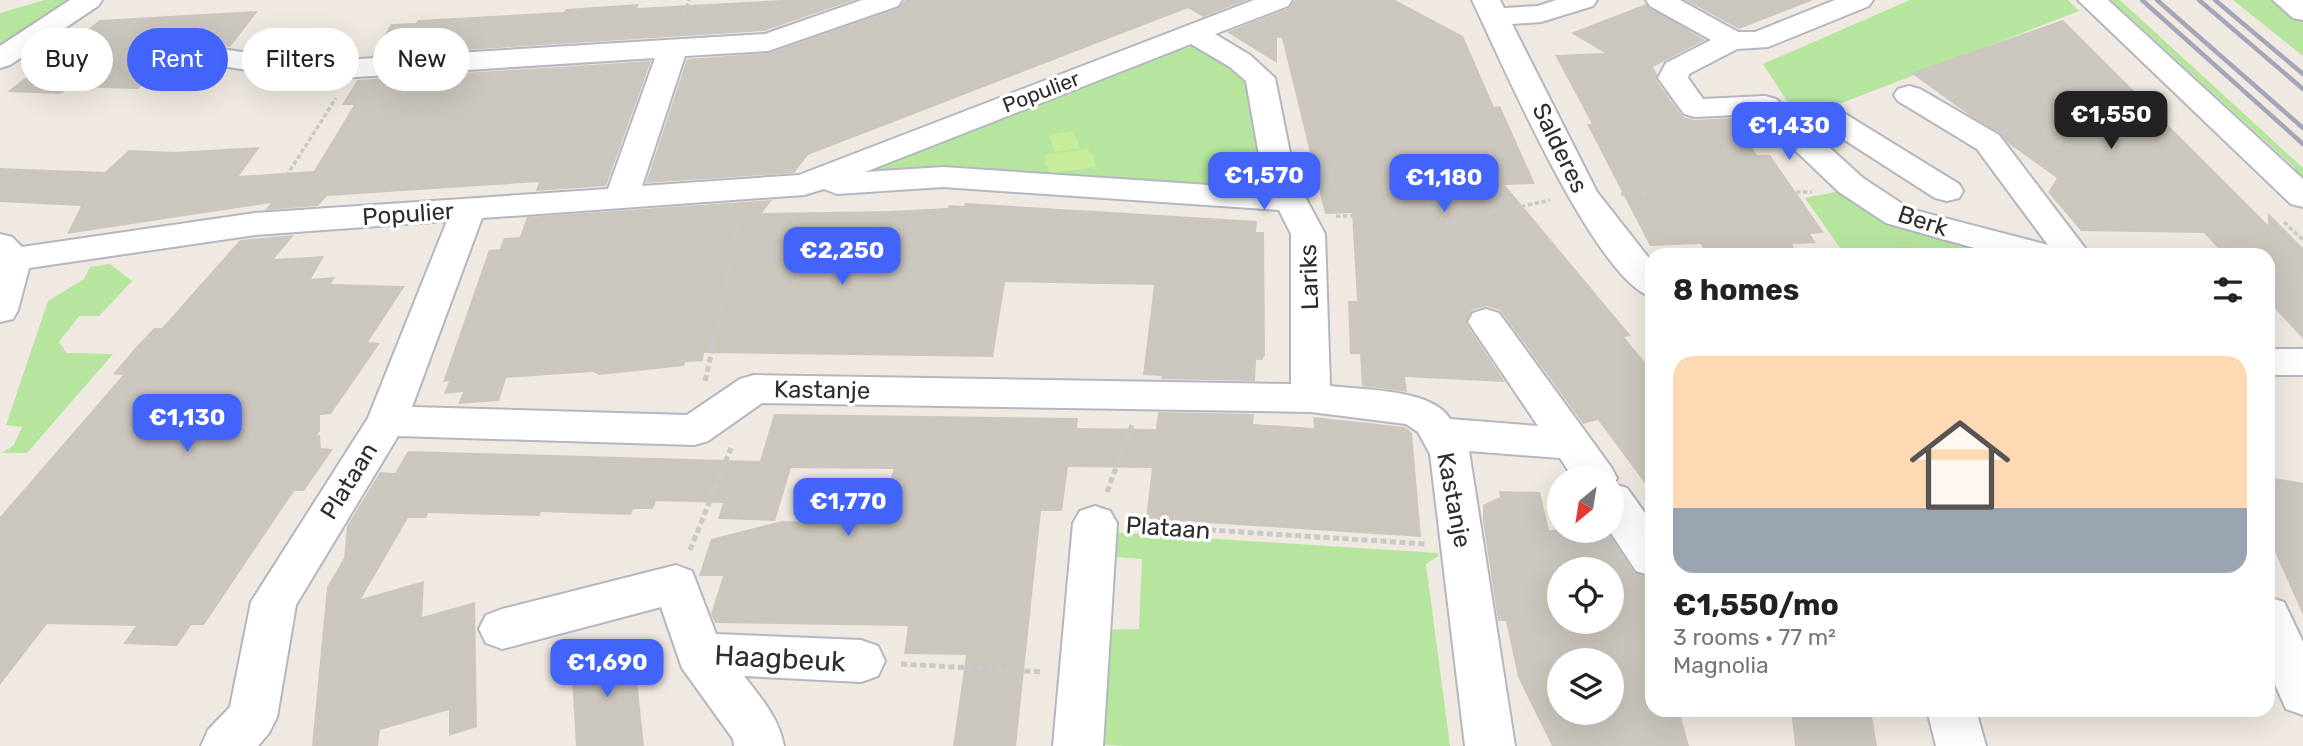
<!DOCTYPE html>
<html lang="en">
<head>
<meta charset="utf-8">
<style>
	:root { --surface:#fff; --page:#f2f2f2; --text:#222; --muted:#767676; --accent:#4264fb }
	body { margin:0; font-family:Rubik,sans-serif; background:var(--page); color:var(--text); height:100vh; display:flex; flex-direction:column; font-size:26px; white-space:nowrap }
	* { box-sizing:border-box; margin:0 }
	p { font-size:23px; color:var(--muted) }
	.icon { flex:none; width:38px; height:38px; fill:none; stroke:currentColor; stroke-width:2; stroke-linecap:round; stroke-linejoin:round }
	.map { position:relative; flex:1; overflow:hidden }
	.details { position:absolute; left:1645px; top:248px; width:630px; height:469px; display:flex; flex-direction:column; background:var(--surface); border-radius:21px; box-shadow:0 7px 28px #0002 }
	.details>* { flex:none }
	.guide { position:absolute; left:21px; top:28px; width:665px; height:63px; display:flex; gap:14px }
	.needle { width:46px; rotate:210deg }
	.tools { position:absolute; left:1547px; top:466px; display:grid; gap:14px }
	.tools a { display:grid; place-items:center; width:77px; height:77px; border-radius:50%; background:var(--surface); box-shadow:0 7px 28px #0002; font-size:35px }
	.price { position:absolute; translate:-50% -60px; padding:0 16px; border-radius:14px; background:var(--accent); color:#fff; font-size:23px; line-height:46px; filter:drop-shadow(0 2px 4px #0008) }
	.price::after { content:''; position:absolute; left:50%; top:42px; width:21px; height:16px; margin-left:-10px; background:inherit; clip-path:polygon(0 0,100% 0,50% 100%) }
	.price.active { background:#222; color:#fff }
	ul { padding:0; list-style:none }
	li { display:grid; align-content:center; gap:14px; height:371px; padding:0 28px }
	li span { display:grid; place-items:center; height:217px; border-radius:21px; color:#555 }
	li>.icon { margin-inline-start:auto }
	span .icon { width:126px; height:126px; fill:#fffc; stroke-width:1 }
	li b { font-size:30px }
	h2 { display:flex; justify-content:space-between; align-items:center; height:84px; padding:0 28px; font-size:30px }
	.tag { padding:0 24px; border-radius:32px; background:var(--surface); box-shadow:0 7px 28px #0002; font-size:24px; line-height:63px }
	.tag.active { background:var(--accent); color:#fff }
	.map>svg:first-child { display:block }
	.green { fill:#b6e59e }
	.pitch { fill:#c9ec9a }
	.building { fill:#cbc7bf; fill-rule:evenodd }
	.lines { fill:none; stroke-linecap:round; stroke-linejoin:round }
	.minor-casing { stroke:#b4b7c1; stroke-width:4 }
	.path-far1 { stroke:#c9c9c9; stroke-width:3.5; stroke-dasharray:4.5 2.5; stroke-linecap:butt }
	.path { stroke:#c9c9c9; stroke-width:5; stroke-dasharray:6 3.5; stroke-linecap:butt }
	.minor { fill:#fff; fill-rule:evenodd }
	.rail { stroke:#a3a6b8; stroke-width:4.5 }
	.labels { text-anchor:middle; stroke-width:7; stroke-linejoin:round; paint-order:stroke }
	.far-street-label { font-size:21px; fill:#2e2e2e; stroke:#fff }
	.street-label { font-size:24px; fill:#2e2e2e; stroke:#fff }
	.near-street-label { font-size:28px; fill:#2e2e2e; stroke:#fff }
</style>
</head>
<body>
<div class="map">
<svg width="2303" height="746" viewBox="0 0 2303 746">
	<rect width="100%" height="100%" fill="#efe9e1"/>
	<g class="green">
		<path d="M 45,0 L 69,0 L 0,47 L 0,13 Z"/>
		<path d="M 1910,0 L 2068,0 L 2079,11 L 1811,115 L 1837,134 L 1824,138 L 1795,113 L 1763,64 Z"/>
		<path d="M 2111,0 L 2120,0 L 2303,168 L 2303,185 L 2288,171 L 2296,169 Z"/>
		<path d="M 2233,0 L 2277,0 L 2303,21 L 2303,56 Z"/>
		<path d="M 1202,45 L 1238,68 L 1245,81 L 1273,191 L 869,172 L 1136,62 L 1163,53 Z"/>
		<path d="M 1849,189 L 2011,255 L 1845,255 L 1805,198 Z"/>
		<path d="M 110,264 L 132,281 L 99,316 L 79,316 L 59,342 L 67,353 L 113,354 L 27,453 L 2,453 L 14,445 L 22,427 L 6,425 L 48,301 L 84,279 L 90,267 Z"/>
		<path d="M 1109,532 L 1438,553 L 1439,556 L 1426,564 L 1450,746 L 1122,746 L 1096,744 L 1104,630 L 1139,629 L 1142,559 L 1104,556 Z"/>
	</g>
	<g class="pitch">
		<path d="M 1073,131 L 1080,148 L 1055,152 L 1049,135 Z"/>
		<path d="M 1088,149 L 1091,155 L 1093,155 L 1096,167 L 1051,173 L 1044,162 L 1047,161 L 1045,155 Z"/>
	</g>
	<g class="building">
		<path d="M 782,0 L 854,0 L 764,31 L 372,56 L 391,24 L 416,23 L 418,20 L 564,12 L 566,9 L 639,4 L 637,8 Z"/>
		<path d="M 905,0 L 1247,0 L 1203,17 L 1188,8 L 808,155 L 794,173 L 646,183 L 687,59 L 769,53 L 899,8 Z"/>
		<path d="M 1295,0 L 1395,0 L 1463,36 L 1494,107 L 1500,106 L 1535,184 L 1505,185 L 1631,336 L 1624,337 L 1652,371 L 1652,493 L 1598,420 L 1583,424 L 1500,310 L 1487,306 L 1472,310 L 1466,323 L 1505,382 L 1405,377 L 1407,392 L 1362,386 L 1360,354 L 1350,354 L 1348,301 L 1357,301 L 1352,213 L 1325,214 L 1282,38 L 1277,38 L 1277,63 L 1227,32 L 1289,8 Z"/>
		<path d="M 1685,0 L 1811,0 L 1811,1 L 1739,29 Z"/>
		<path d="M 1646,4 L 1705,40 L 1653,67 L 1657,74 L 1656,80 L 1683,117 L 1695,120 L 1732,118 L 1757,155 L 1770,155 L 1824,233 L 1810,234 L 1816,243 L 1792,244 L 1794,248 L 1704,251 L 1701,244 L 1650,246 L 1587,124 L 1592,124 L 1555,55 L 1605,53 L 1571,33 Z"/>
		<path d="M 258,11 L 230,47 L 201,43 L 190,46 L 185,55 L 154,82 L 146,82 L 138,89 L 69,87 L 61,94 L 7,92 L 100,20 Z"/>
		<path d="M 2063,20 L 2268,225 L 2268,213 L 2303,248 L 2303,339 L 2268,301 L 2268,256 L 2225,256 L 2204,233 L 2081,231 L 2048,192 L 2057,178 L 2008,143 L 2000,133 L 1969,115 L 1911,73 Z"/>
		<path d="M 651,61 L 606,186 L 536,191 L 539,182 L 327,196 L 318,206 L 265,210 L 271,203 L 67,234 L 81,206 L 0,202 L 0,168 L 105,172 L 129,150 L 174,152 L 260,147 L 239,176 L 314,171 L 354,105 L 342,105 L 357,80 Z"/>
		<path d="M 772,200 L 762,213 L 890,211 L 948,208 L 949,205 L 964,206 L 965,203 L 1257,221 L 1256,232 L 1264,232 L 1265,355 L 1262,360 L 1256,360 L 1255,381 L 1161,379 L 1162,376 L 1143,375 L 1154,285 L 1005,282 L 993,357 L 704,353 L 703,361 L 685,362 L 684,366 L 599,375 L 593,372 L 506,378 L 499,401 L 458,404 L 463,392 L 444,394 L 449,381 L 443,382 L 489,250 L 500,249 L 504,238 L 520,237 L 527,217 Z"/>
		<path d="M 294,235 L 274,259 L 324,256 L 311,279 L 335,277 L 331,284 L 405,286 L 368,342 L 380,343 L 331,414 L 320,415 L 320,431 L 317,435 L 320,435 L 321,448 L 333,449 L 304,491 L 294,491 L 204,625 L 191,625 L 177,646 L 123,644 L 136,626 L 47,624 L 0,685 L 0,517 L 123,375 L 113,374 L 136,347 L 154,328 L 162,328 L 240,240 Z"/>
		<path d="M 1158,412 L 1254,414 L 1253,424 L 1314,428 L 1313,417 L 1405,427 L 1412,433 L 1421,537 L 1146,519 L 1152,468 L 1068,467 L 1062,511 L 1041,511 L 1016,746 L 953,746 L 966,655 L 904,654 L 908,626 L 715,623 L 711,614 L 723,576 L 699,576 L 711,539 L 782,521 L 874,523 L 894,469 L 791,468 L 775,521 L 718,519 L 723,503 L 656,501 L 653,509 L 633,509 L 631,515 L 541,512 L 539,516 L 428,513 L 426,518 L 408,518 L 361,599 L 424,581 L 422,617 L 475,602 L 477,727 L 449,736 L 449,710 L 380,730 L 378,746 L 312,746 L 327,587 L 344,558 L 347,526 L 380,472 L 395,473 L 408,451 L 760,461 L 774,414 L 1078,418 L 1077,428 L 1156,429 Z"/>
		<path d="M 2268,477 L 2303,483 L 2303,615 L 2268,536 Z"/>
		<path d="M 1499,491 L 1540,492 L 1549,530 L 1607,530 L 1634,572 L 1652,578 L 1652,710 L 1679,710 L 1689,746 L 1552,746 L 1518,677 L 1506,621 L 1498,621 L 1483,521 L 1483,505 L 1500,497 ZM 1559,569 L 1612,569 L 1612,621 L 1559,621 ZM 1559,660 L 1612,660 L 1612,712 L 1559,712 Z"/>
		<path d="M 633,643 L 644,746 L 576,746 L 571,661 Z"/>
		<path d="M 1791,710 L 1871,710 L 1877,746 L 1795,746 Z"/>
	</g>
	<g class="lines">
		<defs>
			<g id="minor">
				<path d="M 70,0 L 102,0 L 98,6 L 10,65 L 0,68 L 0,46 Z"/>
				<path d="M 862,0 L 902,0 L 898,6 L 768,51 L 685,56 L 642,186 L 799,175 L 1254,0 L 1292,0 L 1288,6 L 1215,34 L 1250,55 L 1275,78 L 1295,178 L 1325,234 L 1330,386 C 1363,390 1433,389 1450,419 L 1538,426 L 1468,322 L 1473,313 L 1486,309 L 1499,313 L 1611,467 L 1617,478 L 1614,484 L 1627,488 L 1652,523 L 1652,576 L 1636,571 L 1609,530 L 1612,530 L 1612,478 L 1573,478 L 1560,458 L 1469,451 L 1515,746 L 1465,746 L 1430,454 L 1418,432 L 1406,424 L 1311,412 L 762,403 L 708,441 L 694,445 L 398,436 L 296,605 L 277,717 L 269,733 L 258,746 L 201,746 L 208,730 L 230,707 L 251,602 L 368,418 L 447,221 L 255,235 L 29,268 L 18,310 L 13,319 L 0,322 L 0,234 L 12,237 L 22,247 L 255,213 L 608,189 L 655,58 L 310,80 L 191,61 L 187,55 L 191,49 L 201,46 L 310,62 L 765,34 ZM 1191,44 L 1230,67 L 1246,81 L 1263,178 L 1268,189 L 943,167 L 865,172 ZM 943,187 L 1279,210 L 1291,234 L 1291,384 L 754,375 L 740,379 L 687,415 L 412,407 L 482,218 L 804,195 L 824,189 L 837,194 Z"/>
				<path d="M 1472,0 L 1500,0 L 1504,8 L 1538,6 L 1556,0 L 1597,0 L 1593,6 L 1541,22 L 1512,24 L 1597,192 L 1652,262 L 1652,297 C 1595,281 1500,58 1472,0 Z"/>
				<path d="M 1646,0 L 1680,0 L 1738,32 L 1755,32 L 1835,0 L 1873,0 L 1869,6 L 1768,47 L 1737,49 L 1689,74 L 1688,78 L 1703,99 L 1765,96 L 1776,99 L 1863,178 L 1910,209 L 2048,245 L 1977,149 L 1898,101 L 1894,95 L 1898,89 L 1909,86 L 1920,89 L 1999,135 L 2091,256 L 2003,256 L 1886,223 L 1839,192 L 1757,114 L 1695,117 L 1684,114 L 1658,78 L 1666,63 L 1711,40 L 1650,6 Z"/>
				<path d="M 2078,0 L 2108,0 L 2303,179 L 2303,207 L 2291,204 Z"/>
				<path d="M 2273,0 L 2303,0 L 2303,20 L 2293,18 Z"/>
				<path d="M 1823,104 L 1834,107 L 1959,184 L 1963,191 L 1959,198 L 1947,201 L 1935,198 L 1812,119 L 1808,113 L 1812,107 Z"/>
				<rect x="2268" y="349" width="35" height="26"/>
				<path d="M 1095,506 L 1110,511 L 1117,523 L 1103,746 L 1053,746 L 1073,523 L 1080,511 Z"/>
				<path d="M 676,565 L 692,571 L 716,634 L 861,640 L 878,646 L 885,661 L 878,676 L 861,682 L 744,676 C 761,698 779,718 784,746 L 734,746 L 733,739 L 682,668 L 661,607 L 502,649 L 486,643 L 479,629 L 486,615 L 502,609 Z"/>
				<path d="M 2268,597 L 2284,602 L 2303,642 L 2303,715 L 2286,709 L 2268,669 Z"/>
				<path d="M 1927,710 L 1976,710 L 1986,746 L 1936,746 Z"/>
			</g>
		</defs>
		<use href="#minor" class="minor-casing"/>
		<g class="path-far1">
			<path d="M 1101,0 L 1138,25"/>
			<path d="M 682,21 L 689,0"/>
			<path d="M 275,194 L 336,98"/>
			<path d="M 1621,194 L 1812,192"/>
			<path d="M 1336,216 L 1435,215 L 1449,223 L 1550,200"/>
			<path d="M 2284,222 L 2303,240"/>
			<path d="M 1898,256 L 1907,246"/>
			<path d="M 720,317 L 738,218"/>
		</g>
		<g class="path">
			<path d="M 705,381 L 720,316"/>
			<path d="M 1107,492 L 1132,425"/>
			<path d="M 1134,525 L 1425,544"/>
			<path d="M 690,550 L 731,448"/>
			<path d="M 901,664 L 1043,672"/>
		</g>
		<use href="#minor" class="minor"/>
		<g class="rail">
			<path d="M 2142,0 L 2303,144"/>
			<path d="M 2157,0 L 2303,128"/>
			<path d="M 2199,0 L 2303,89"/>
			<path d="M 2215,0 L 2303,74"/>
		</g>
	</g>
	<g class="labels">
		<g class="far-street-label">
			<text transform="translate(1041 92) rotate(-21)" y="7">Populier</text>
		</g>
		<g class="street-label">
			<text transform="translate(1560 148) rotate(64)" y="8">Salderes</text>
			<text transform="translate(408 214) rotate(-4)" y="8">Populier</text>
			<text transform="translate(1923 221) rotate(18)" y="8">Berk</text>
			<text transform="translate(1309 277) rotate(-92)" y="8">Lariks</text>
			<text transform="translate(822 390) rotate(1)" y="8">Kastanje</text>
			<text transform="translate(349 481) rotate(-58)" y="8">Plataan</text>
			<text transform="translate(1454 500) rotate(79)" y="8">Kastanje</text>
			<text transform="translate(1168 528) rotate(4)" y="8">Plataan</text>
		</g>
		<g class="near-street-label">
			<text transform="translate(780 658) rotate(3)" y="10">Haagbeuk</text>
		</g>
	</g>
</svg>
<div class="tools">
<a><svg class="needle" viewBox="-14 -14 28 28"><path d="M0-13l5 13h-10z" fill="#e53935"/><path d="M0 13l5-13h-10z" fill="#767676"/></svg></a>
<a><svg class="icon" aria-label="locate" viewBox="0 0 24 24"><circle cx="12" cy="12" r="6"/><path d="M12 2v4M12 18v4M2 12h4M18 12h4"/></svg></a>
<a><svg class="icon" aria-label="layers" viewBox="0 0 24 24"><path d="M12 4l9 5-9 5-9-5zM3 14l9 5 9-5"/></svg></a>
</div>
<b class="price active" style="left:2111px;top:151px">€1,550</b>
<b class="price" style="left:1789px;top:162px">€1,430</b>
<b class="price" style="left:1264px;top:212px">€1,570</b>
<b class="price" style="left:1444px;top:214px">€1,180</b>
<b class="price" style="left:842px;top:287px">€2,250</b>
<b class="price" style="left:187px;top:454px">€1,130</b>
<b class="price" style="left:848px;top:538px">€1,770</b>
<b class="price" style="left:607px;top:699px">€1,690</b>
<div class="guide">
<a class="tag">Buy</a>
<a class="tag active">Rent</a>
<a class="tag">Filters</a>
<a class="tag">New</a>
</div>
<section class="details">
<h2>8 homes<svg class="icon" aria-label="filters" viewBox="0 0 24 24"><path d="M4 7h16M4 17h16"/><circle cx="9" cy="7" r="2"/><circle cx="15" cy="17" r="2"/></svg></h2>
<ul>
<li><span style="background:linear-gradient(#ffd9b3 70%,#9aa5b1 0)"><svg class="icon" aria-label="home" viewBox="0 0 24 24"><path d="M3 11l9-7 9 7M6 9v11h12V9"/></svg></span><div><b>€1,550/mo</b><p>3 rooms · 77 m²</p><p>Magnolia</p></div></li>
</ul>
</section>
</div>
</body>
</html>
